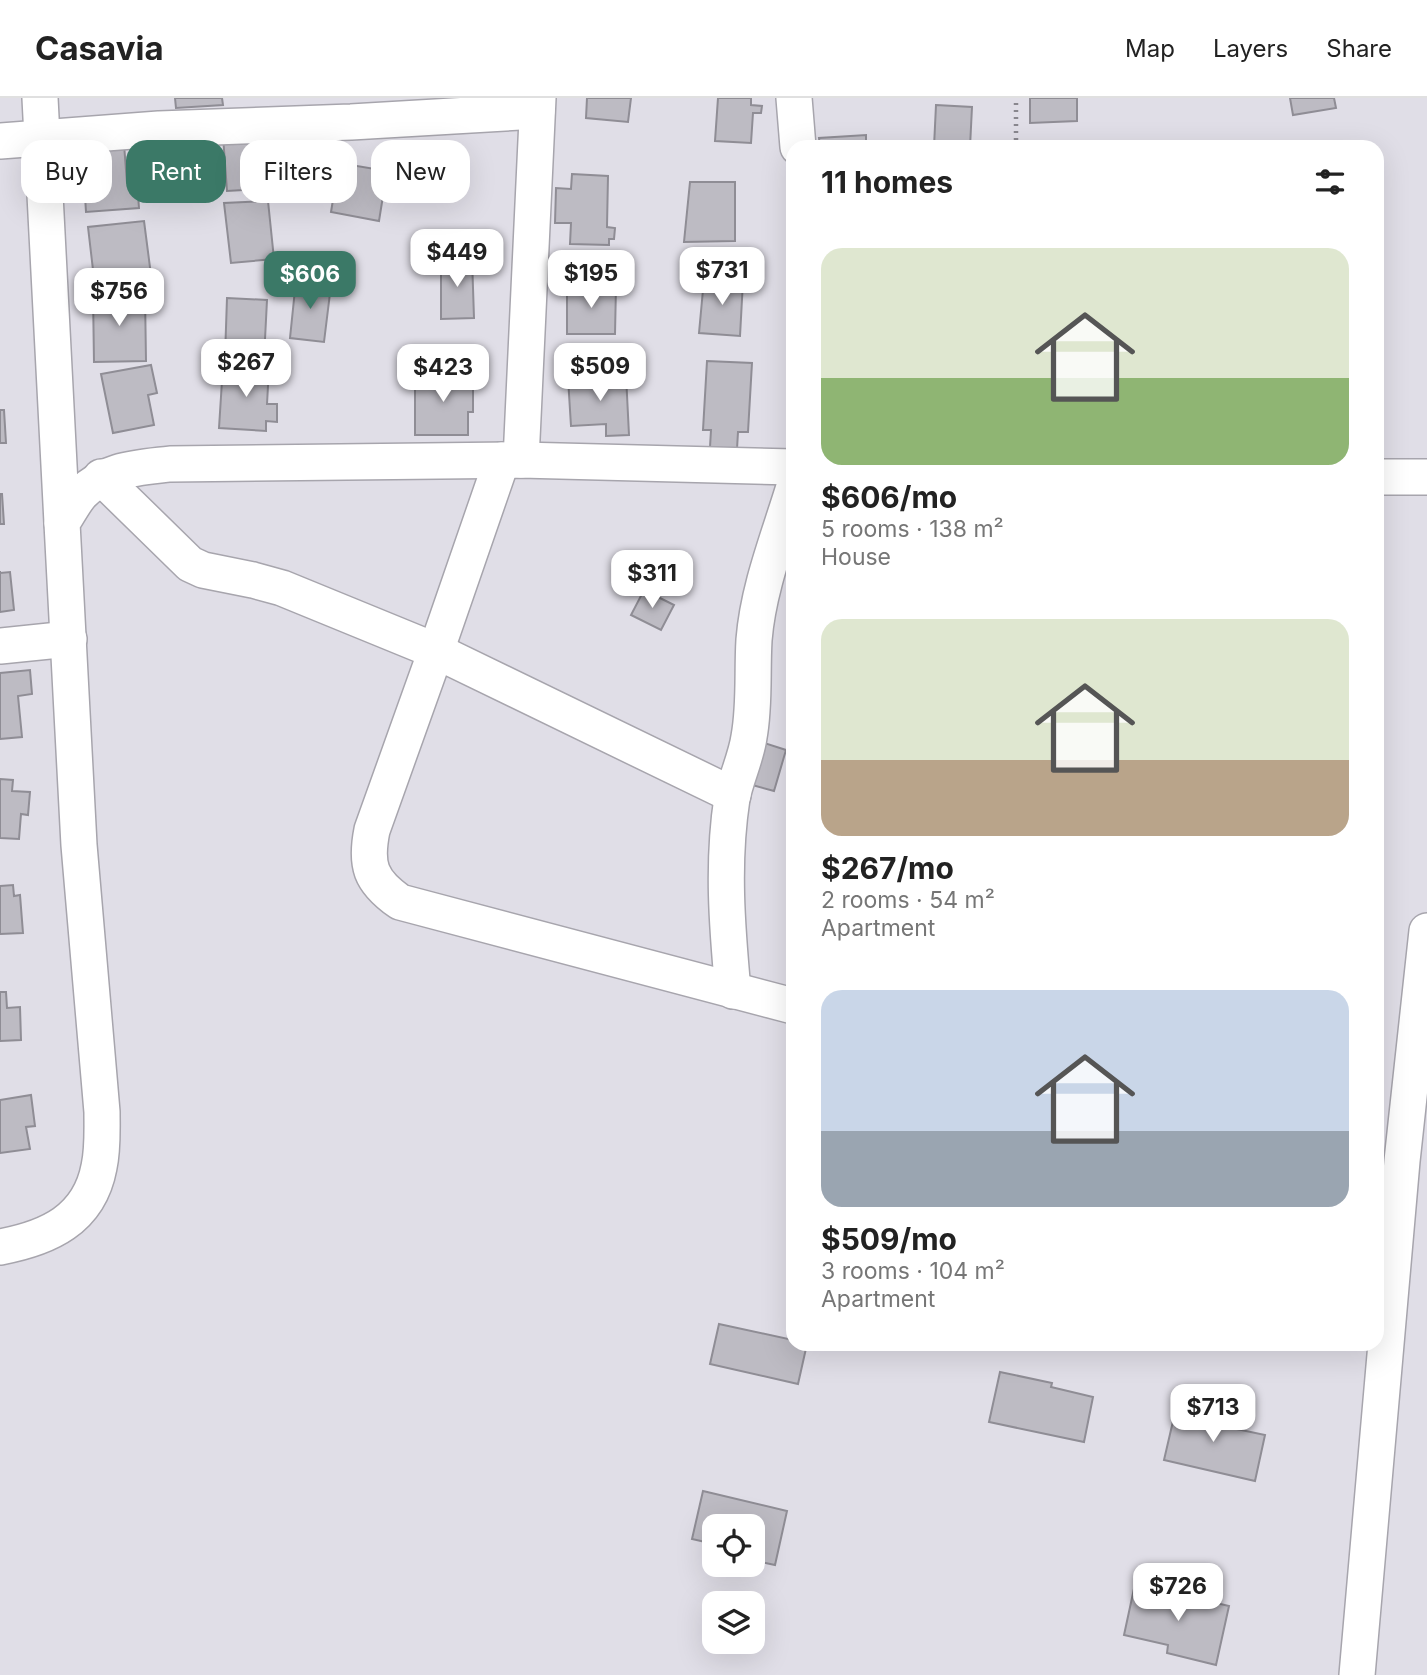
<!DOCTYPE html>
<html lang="en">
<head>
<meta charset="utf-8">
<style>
	:root { --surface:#fff; --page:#f2f2f2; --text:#222; --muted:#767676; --line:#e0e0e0; --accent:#3b7967 }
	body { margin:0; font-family:Inter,sans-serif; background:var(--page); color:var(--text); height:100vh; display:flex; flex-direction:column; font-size:26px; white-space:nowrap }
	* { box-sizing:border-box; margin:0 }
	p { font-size:23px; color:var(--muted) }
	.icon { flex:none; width:38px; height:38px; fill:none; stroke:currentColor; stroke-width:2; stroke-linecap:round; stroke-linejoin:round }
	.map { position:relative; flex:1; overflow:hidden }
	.details { position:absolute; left:786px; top:42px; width:598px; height:1211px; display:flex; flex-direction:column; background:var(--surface); border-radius:21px; box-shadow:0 7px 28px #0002 }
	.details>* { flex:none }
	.top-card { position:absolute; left:21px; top:42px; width:660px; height:63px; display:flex; gap:14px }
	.fabs { position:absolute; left:702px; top:1416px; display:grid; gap:14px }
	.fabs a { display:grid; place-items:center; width:63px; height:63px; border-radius:14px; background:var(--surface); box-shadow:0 7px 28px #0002; font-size:35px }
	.price { position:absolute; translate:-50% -60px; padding:0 16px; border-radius:14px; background:#fff; color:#222; font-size:23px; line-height:46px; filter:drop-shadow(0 2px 4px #0008) }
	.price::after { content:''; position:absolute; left:50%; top:42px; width:21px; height:16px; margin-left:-10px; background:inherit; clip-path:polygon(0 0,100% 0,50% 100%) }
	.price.on { background:var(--accent); color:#fff }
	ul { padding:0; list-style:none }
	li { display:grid; align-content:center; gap:14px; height:371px; padding:0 35px }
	li span { display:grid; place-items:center; height:217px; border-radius:21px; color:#555 }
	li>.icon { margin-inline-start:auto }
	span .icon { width:126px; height:126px; fill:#fffc; stroke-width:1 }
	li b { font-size:30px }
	h2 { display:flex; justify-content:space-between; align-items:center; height:84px; padding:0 35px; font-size:30px }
	.tag { padding:0 24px; border-radius:21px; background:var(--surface); box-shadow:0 7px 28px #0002; font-size:24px; line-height:63px }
	.tag.on { background:var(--accent); color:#fff }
	header { display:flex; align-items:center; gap:42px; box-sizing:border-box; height:98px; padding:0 35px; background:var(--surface); border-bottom:2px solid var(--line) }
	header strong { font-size:33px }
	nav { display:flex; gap:38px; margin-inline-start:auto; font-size:24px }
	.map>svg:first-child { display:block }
	.building { fill:#bdbbc3; stroke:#8f8d95; stroke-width:2 }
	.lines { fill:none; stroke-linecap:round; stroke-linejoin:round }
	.street-casing { stroke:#a7a5ad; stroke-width:38 }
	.path { stroke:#89878e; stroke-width:4.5; stroke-dasharray:2 5; stroke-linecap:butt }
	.street { stroke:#fff; stroke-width:35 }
</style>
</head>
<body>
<header>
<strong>Casavia</strong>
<nav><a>Map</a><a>Layers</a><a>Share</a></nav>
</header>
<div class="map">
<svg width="1427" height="1577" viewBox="0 0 1427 1577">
	<rect width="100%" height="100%" fill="#e0dee7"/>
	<g class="building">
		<path d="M 175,0 L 222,0 L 223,7 L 176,10 Z"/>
		<path d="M 587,0 L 631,0 L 628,24 L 586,20 Z"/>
		<path d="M 718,0 L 751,0 L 751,7 L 762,8 L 761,15 L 753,15 L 751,45 L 715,43 Z"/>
		<path d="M 1030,0 L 1077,0 L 1077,23 L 1030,25 Z"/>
		<path d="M 1290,0 L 1334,0 L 1336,10 L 1293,17 Z"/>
		<path d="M 936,7 L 972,9 L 970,49 L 934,49 Z"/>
		<path d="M 272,35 L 275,82 L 243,84 L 243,92 L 227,93 L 223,38 Z"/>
		<path d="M 866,37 L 866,49 L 820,49 L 819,40 Z"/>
		<path d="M 1206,43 L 1206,49 L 1159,49 L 1159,45 Z"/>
		<path d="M 124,46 L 127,85 L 137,84 L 139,110 L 86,114 L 82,49 Z"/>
		<path d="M 339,65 L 387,73 L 379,123 L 331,114 Z"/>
		<path d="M 572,76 L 608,78 L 607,129 L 615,130 L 614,141 L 609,141 L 609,147 L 570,146 L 571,125 L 555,125 L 556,90 L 571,91 Z"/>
		<path d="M 690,84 L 735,84 L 735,143 L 684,144 Z"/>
		<path d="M 268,103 L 274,161 L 231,165 L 224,105 Z"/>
		<path d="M 144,123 L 151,177 L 140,178 L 141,184 L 95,189 L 88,129 Z"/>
		<path d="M 472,160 L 474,220 L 441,221 L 441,161 Z"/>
		<path d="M 704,181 L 743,183 L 740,238 L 699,235 Z"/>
		<path d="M 296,182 L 331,187 L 324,244 L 290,240 Z"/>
		<path d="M 567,188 L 616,188 L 615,236 L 567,236 Z"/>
		<path d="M 93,196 L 145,196 L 146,263 L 94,264 Z"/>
		<path d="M 227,200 L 267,202 L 264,261 L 225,259 Z"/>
		<path d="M 707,263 L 752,265 L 748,334 L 738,334 L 737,351 L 710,349 L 711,332 L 703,332 Z"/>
		<path d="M 151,267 L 157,295 L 148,297 L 154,327 L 113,335 L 101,276 Z"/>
		<path d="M 223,267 L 269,270 L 267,306 L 277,306 L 277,324 L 266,323 L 266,333 L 219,330 Z"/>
		<path d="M 473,275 L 473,314 L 468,314 L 468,337 L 415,337 L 415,276 Z"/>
		<path d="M 626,277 L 629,337 L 606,338 L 606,326 L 571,328 L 568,280 Z"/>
		<path d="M 0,312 L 4,312 L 6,345 L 0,345 Z"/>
		<path d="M 0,396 L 2,396 L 4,426 L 0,426 Z"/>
		<path d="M 0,473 L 0,475 L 10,474 L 14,512 L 0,514 Z"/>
		<path d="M 644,492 L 674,507 L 661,532 L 631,517 Z"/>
		<path d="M 30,572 L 32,596 L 18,598 L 22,639 L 0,641 L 0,575 Z"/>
		<path d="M 758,643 L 786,652 L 774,693 L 745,685 Z"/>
		<path d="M 0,681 L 13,682 L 12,693 L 30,694 L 28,717 L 21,716 L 19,741 L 0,740 Z"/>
		<path d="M 13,787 L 14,798 L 20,797 L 23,835 L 0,836 L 0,788 Z"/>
		<path d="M 0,894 L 6,894 L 7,910 L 20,909 L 21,942 L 0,943 Z"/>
		<path d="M 31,997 L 35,1028 L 26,1029 L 30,1051 L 0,1055 L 0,1002 Z"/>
		<path d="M 719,1226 L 793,1242 L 793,1246 L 807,1246 L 798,1286 L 710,1266 Z"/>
		<path d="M 1000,1274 L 1052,1285 L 1051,1289 L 1093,1299 L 1084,1344 L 989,1324 Z"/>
		<path d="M 1177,1306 L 1230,1318 L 1227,1329 L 1265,1337 L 1255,1383 L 1164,1362 Z"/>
		<path d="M 703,1393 L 787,1413 L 775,1467 L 752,1462 L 752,1428 L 714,1428 L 714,1446 L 692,1441 Z"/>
		<path d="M 1135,1486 L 1229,1508 L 1216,1567 L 1167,1555 L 1168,1547 L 1124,1537 Z"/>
	</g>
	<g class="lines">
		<defs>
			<g id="street">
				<path d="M 40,0 L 62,425"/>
				<path d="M 794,0 L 798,49"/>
				<path d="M 0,43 L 159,31 L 351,24 L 537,13"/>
				<path d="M 502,362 L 436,553 L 372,732 C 365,767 370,783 400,804 L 793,908"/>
				<path d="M 521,362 L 538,0"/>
				<path d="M 101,379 L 190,466 L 203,472 L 253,482 L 282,490 L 436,553 L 733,697"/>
				<path d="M 1377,379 L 1427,379"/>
				<path d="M 0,548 L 69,541"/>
				<path d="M 733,893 C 727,828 722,765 732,700 C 736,680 746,660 749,639 C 755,607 752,575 754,542 C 758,491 778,441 793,392"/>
				<path d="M 0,1149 C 48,1140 89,1122 99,1069 C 103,1051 102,1033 102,1014 L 79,747 L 62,425 C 68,416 74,404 81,396 C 105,371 137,370 170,366 L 521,362 L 793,369"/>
				<path d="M 1357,1577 L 1402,1063 L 1427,833"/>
			</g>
		</defs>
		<use href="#street" class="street-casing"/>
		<path class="path" d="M 1016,49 L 1016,0"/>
		<use href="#street" class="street"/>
	</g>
</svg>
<div class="fabs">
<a><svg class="icon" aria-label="locate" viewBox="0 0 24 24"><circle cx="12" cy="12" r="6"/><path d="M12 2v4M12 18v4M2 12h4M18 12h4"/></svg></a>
<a><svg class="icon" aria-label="layers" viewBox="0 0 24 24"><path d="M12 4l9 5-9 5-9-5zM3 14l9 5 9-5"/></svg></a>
</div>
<b class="price" style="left:457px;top:191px">$449</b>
<b class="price" style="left:722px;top:209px">$731</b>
<b class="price" style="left:591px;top:212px">$195</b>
<b class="price on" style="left:310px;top:213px">$606</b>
<b class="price" style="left:119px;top:230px">$756</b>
<b class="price" style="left:246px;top:301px">$267</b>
<b class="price" style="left:600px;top:305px">$509</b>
<b class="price" style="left:443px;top:306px">$423</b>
<b class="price" style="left:652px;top:512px">$311</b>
<b class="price" style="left:1213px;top:1346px">$713</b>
<b class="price" style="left:1178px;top:1525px">$726</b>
<div class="top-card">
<a class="tag">Buy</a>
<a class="tag on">Rent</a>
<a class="tag">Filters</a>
<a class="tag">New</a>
</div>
<section class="details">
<h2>11 homes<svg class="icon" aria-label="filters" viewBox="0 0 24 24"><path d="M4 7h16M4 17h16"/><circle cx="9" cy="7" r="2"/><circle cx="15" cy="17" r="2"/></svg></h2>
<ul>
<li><span style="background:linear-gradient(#dfe7d0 60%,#8fb573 0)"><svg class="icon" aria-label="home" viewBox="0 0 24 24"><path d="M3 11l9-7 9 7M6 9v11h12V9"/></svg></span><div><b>$606/mo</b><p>5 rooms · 138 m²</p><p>House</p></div></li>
<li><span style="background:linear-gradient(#dfe7d0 65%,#b9a48a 0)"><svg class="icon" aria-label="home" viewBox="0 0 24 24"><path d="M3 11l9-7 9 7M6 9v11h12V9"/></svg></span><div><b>$267/mo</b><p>2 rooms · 54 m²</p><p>Apartment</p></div></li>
<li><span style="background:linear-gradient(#c9d6e8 65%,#9aa5b1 0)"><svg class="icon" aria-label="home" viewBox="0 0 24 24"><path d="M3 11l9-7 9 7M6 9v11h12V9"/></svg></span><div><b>$509/mo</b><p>3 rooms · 104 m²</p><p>Apartment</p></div></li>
</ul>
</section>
</div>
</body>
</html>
